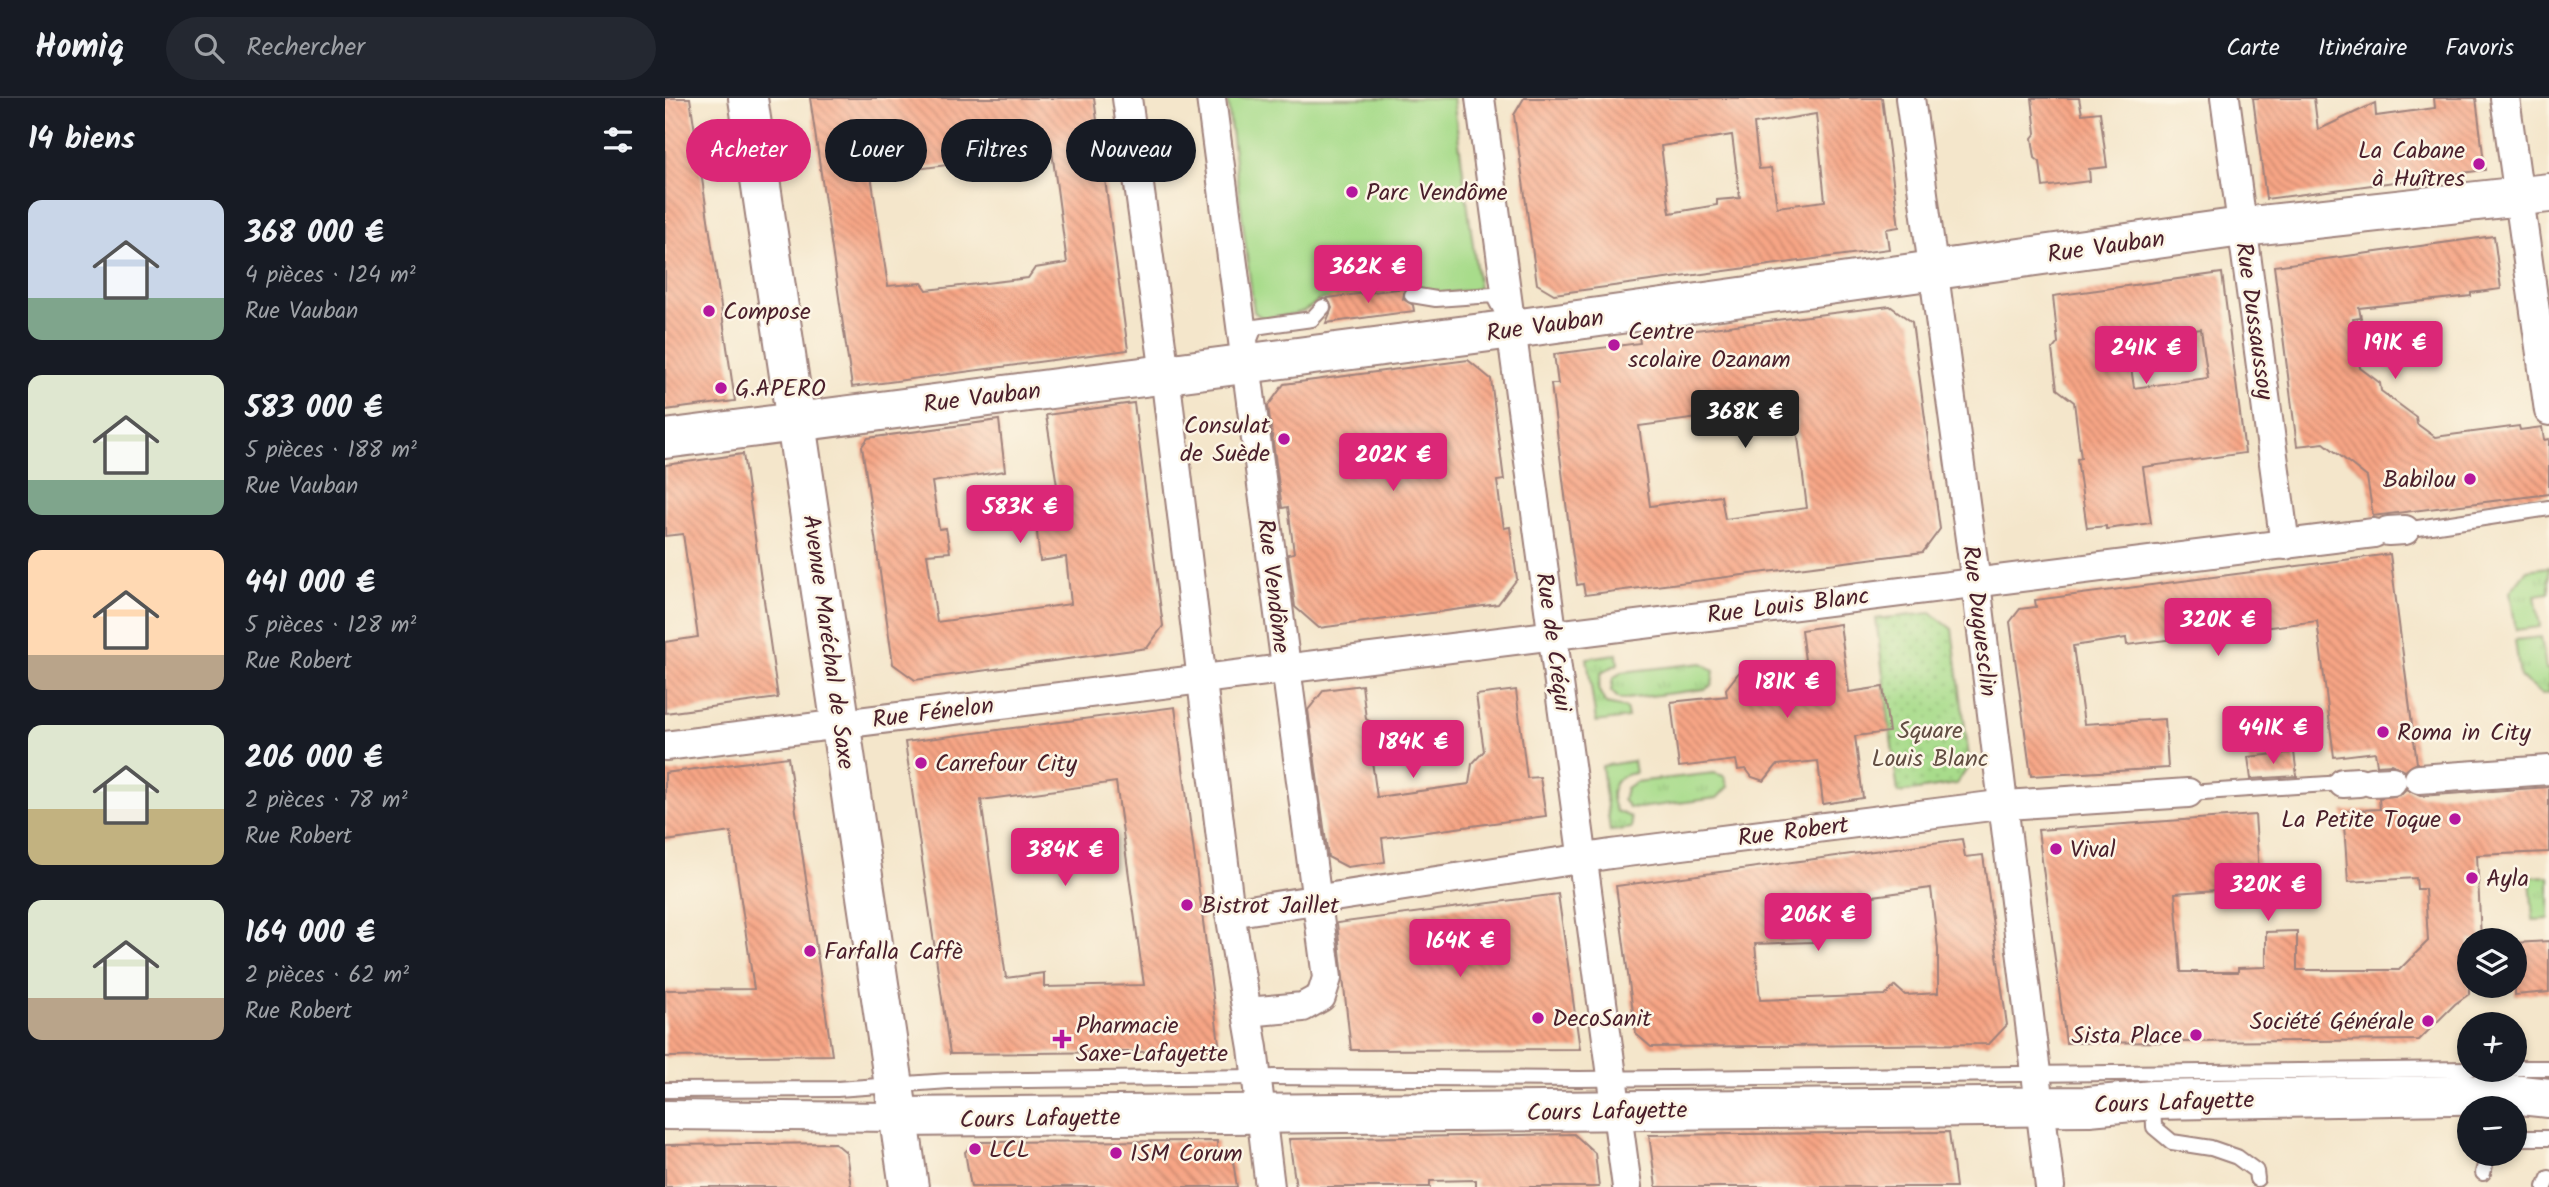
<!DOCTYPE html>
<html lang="fr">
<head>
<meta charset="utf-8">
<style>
	:root { --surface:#171b24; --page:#242831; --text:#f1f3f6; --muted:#9ea1a6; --line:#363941; --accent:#db2777 }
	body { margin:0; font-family:Kalam,sans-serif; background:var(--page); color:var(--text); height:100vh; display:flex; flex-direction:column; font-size:26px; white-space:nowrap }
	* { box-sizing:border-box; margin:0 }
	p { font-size:23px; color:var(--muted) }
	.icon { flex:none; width:38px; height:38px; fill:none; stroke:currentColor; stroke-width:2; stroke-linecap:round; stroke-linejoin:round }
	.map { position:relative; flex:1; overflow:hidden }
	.drawer { display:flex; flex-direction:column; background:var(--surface); width:665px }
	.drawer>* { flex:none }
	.banner { position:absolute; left:21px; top:21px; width:665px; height:63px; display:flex; gap:14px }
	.tools { position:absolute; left:1792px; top:830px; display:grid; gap:14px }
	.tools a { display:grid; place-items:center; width:70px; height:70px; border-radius:50%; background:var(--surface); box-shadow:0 4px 10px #0003; font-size:35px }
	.price { position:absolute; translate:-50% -60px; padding:0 16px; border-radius:7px; background:var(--accent); color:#fff; font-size:23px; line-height:46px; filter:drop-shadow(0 2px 4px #0008) }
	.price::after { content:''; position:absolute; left:50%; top:42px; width:21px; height:16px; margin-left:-10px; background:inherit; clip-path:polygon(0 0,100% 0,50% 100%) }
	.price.on { background:#222; color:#fff }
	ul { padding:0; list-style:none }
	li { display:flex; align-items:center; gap:21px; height:175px; padding:0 28px }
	li span { display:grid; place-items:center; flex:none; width:196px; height:140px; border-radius:14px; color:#555 }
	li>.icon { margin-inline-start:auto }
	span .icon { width:84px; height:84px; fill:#fffc; stroke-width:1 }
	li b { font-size:30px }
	h2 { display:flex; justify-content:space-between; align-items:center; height:84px; padding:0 28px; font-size:30px }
	.chip { padding:0 24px; border-radius:32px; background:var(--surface); box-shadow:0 4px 10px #0003; font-size:24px; line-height:63px }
	.chip.on { background:var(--accent); color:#fff }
	header { display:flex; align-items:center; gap:42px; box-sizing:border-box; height:98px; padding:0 35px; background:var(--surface); border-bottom:2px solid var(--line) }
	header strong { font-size:33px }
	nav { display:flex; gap:38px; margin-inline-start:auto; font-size:24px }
	.search { width:490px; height:63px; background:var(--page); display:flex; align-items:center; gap:18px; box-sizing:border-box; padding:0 24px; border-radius:38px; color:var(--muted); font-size:26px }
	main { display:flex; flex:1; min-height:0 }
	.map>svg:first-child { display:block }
	.grass { fill:url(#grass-tufts); stroke:#797e5b; stroke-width:2 }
	.park { fill:url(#park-dots); stroke:#797e5b; stroke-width:2 }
	.garden { fill:#a8dc8b; stroke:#797e5b; stroke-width:2 }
	.building { fill:url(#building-back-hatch); fill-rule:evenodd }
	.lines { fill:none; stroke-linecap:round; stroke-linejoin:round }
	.lane-casing { stroke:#9f827b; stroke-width:18 }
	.street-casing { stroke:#9f827b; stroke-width:32 }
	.secondary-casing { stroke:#9f827b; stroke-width:42 }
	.lane { stroke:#fff; stroke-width:14 }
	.street { stroke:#fff; stroke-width:28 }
	.secondary { stroke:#fff; stroke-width:38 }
	.poi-dot { fill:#b5179e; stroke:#fcf5e5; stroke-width:2.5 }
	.labels { text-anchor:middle; stroke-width:5; stroke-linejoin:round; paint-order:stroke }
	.poi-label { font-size:24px; fill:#4a1f2b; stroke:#fcf5e5; text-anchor:start }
	.street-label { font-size:24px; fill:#4a1f2b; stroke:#fcf5e5 }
	.park-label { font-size:24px; fill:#624e43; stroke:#fcf5e5 }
</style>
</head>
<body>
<header>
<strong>Homiq</strong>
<div class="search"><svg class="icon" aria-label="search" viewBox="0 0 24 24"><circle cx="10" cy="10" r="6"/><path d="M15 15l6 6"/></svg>Rechercher</div>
<nav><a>Carte</a><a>Itinéraire</a><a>Favoris</a></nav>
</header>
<main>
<section class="drawer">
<h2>14 biens<svg class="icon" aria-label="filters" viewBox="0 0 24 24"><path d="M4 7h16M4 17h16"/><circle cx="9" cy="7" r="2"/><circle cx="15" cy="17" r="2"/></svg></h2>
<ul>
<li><span style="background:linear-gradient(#c9d6e8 70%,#7fa58c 0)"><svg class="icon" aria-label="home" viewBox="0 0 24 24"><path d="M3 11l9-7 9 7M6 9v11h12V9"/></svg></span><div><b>368 000 €</b><p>4 pièces · 124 m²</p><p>Rue Vauban</p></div></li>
<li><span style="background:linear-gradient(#dfe7d0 75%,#7fa58c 0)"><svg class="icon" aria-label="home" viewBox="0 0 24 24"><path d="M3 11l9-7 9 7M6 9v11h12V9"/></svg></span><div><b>583 000 €</b><p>5 pièces · 188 m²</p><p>Rue Vauban</p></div></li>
<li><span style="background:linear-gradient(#ffd9b3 75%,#b9a48a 0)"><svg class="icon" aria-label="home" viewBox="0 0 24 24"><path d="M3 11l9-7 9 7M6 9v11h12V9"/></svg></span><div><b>441 000 €</b><p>5 pièces · 128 m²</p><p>Rue Robert</p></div></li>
<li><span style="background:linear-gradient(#dfe7d0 60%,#c2b280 0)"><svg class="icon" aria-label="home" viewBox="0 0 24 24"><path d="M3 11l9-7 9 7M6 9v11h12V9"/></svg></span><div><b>206 000 €</b><p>2 pièces · 78 m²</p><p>Rue Robert</p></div></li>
<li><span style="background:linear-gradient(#dfe7d0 70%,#b9a48a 0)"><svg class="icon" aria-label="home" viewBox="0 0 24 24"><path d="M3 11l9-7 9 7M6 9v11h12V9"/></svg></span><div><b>164 000 €</b><p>2 pièces · 62 m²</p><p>Rue Robert</p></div></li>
</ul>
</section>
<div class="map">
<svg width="1884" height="1089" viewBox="0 0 1884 1089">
	<defs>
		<pattern id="grass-tufts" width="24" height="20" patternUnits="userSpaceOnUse" patternTransform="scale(1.75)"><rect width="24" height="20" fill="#a8dc8b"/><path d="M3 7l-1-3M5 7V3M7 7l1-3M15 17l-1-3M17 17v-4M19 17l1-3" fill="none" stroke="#92bc78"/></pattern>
		<pattern id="park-dots" width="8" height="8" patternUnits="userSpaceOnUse" patternTransform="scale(1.75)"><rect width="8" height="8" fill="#a8dc8b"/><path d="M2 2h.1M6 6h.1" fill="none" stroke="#92bc78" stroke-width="1.8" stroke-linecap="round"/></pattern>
		<pattern id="building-back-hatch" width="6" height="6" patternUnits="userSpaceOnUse" patternTransform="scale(1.75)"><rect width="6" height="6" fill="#f7a585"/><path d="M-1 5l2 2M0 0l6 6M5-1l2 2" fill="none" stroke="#ca866d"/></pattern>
	</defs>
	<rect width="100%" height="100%" fill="#fcf5e5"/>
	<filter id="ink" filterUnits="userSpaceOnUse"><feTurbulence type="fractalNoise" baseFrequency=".0143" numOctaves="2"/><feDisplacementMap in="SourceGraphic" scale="14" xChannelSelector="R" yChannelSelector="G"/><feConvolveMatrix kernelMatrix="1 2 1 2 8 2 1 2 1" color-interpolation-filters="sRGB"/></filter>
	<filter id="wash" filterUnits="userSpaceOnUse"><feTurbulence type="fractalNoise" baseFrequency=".00686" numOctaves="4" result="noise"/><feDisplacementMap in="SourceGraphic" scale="28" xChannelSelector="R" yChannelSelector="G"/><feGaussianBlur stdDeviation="1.57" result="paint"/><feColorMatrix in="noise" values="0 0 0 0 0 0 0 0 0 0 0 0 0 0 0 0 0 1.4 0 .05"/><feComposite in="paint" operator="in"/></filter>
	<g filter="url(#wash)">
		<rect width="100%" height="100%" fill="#f4e6cb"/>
		<g class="grass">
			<path d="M 1884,469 L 1884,495 L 1870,497 L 1875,529 L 1851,532 L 1845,494 L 1862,472 Z"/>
			<path d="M 1876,539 L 1881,571 L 1884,571 L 1884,595 L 1877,596 L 1855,579 L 1850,542 Z"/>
			<path d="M 952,556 L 953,566 L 936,575 L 933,591 L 941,606 L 961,610 L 963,620 L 931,624 L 922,560 Z"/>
			<path d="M 1037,565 L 1049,573 L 1047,587 L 1040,591 L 961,601 L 954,601 L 946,593 L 948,580 L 957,574 Z"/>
			<path d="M 968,663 L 970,675 C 948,677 942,694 951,713 L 966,719 L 967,730 L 945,733 L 937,668 Z"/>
			<path d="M 1049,675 L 1059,678 L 1063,689 L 1052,700 L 974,710 L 964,709 L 958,702 L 961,690 L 970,684 Z"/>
			<path d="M 1884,778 L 1884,821 L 1868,822 L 1865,779 Z"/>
		</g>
		<path class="park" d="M 1266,515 L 1287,531 L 1305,667 L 1291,686 L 1233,695 L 1211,521 Z"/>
		<path class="garden" d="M 562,0 L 788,0 L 814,191 L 766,197 L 746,189 L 653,202 C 639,219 618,217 597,220 L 589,214 Z"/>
		<g id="blocks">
			<g class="building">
				<path d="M 0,0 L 25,0 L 70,303 L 0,312 Z"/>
				<path d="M 145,0 L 429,0 L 463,252 L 187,289 ZM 387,53 L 402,165 L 370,170 L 363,180 L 262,192 L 257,185 L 223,188 L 206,77 Z"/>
				<path d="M 859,0 L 1217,0 L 1234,129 L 1221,131 L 1224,151 L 889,196 L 872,186 L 849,17 ZM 1151,16 L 1160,103 L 1112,109 L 1106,70 L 1094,71 L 1089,26 ZM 1067,37 L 1075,100 L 1052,102 L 1052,107 L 1005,115 L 996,48 Z"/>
				<path d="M 1367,0 L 1414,0 L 1417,16 L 1435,14 L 1442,69 L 1424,71 L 1425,83 L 1378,89 L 1375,64 L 1370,60 L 1367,40 L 1371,35 Z"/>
				<path d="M 1588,0 L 1649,0 L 1653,32 L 1710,5 L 1711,18 L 1770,10 L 1769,0 L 1811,0 L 1820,72 L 1601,101 Z"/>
				<path d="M 1829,138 L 1836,191 L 1806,195 L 1806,198 L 1694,210 L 1696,220 L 1688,221 L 1695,270 L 1715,285 L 1716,293 L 1751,319 L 1752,326 L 1770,339 L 1854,328 L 1855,332 L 1877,329 L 1879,342 L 1884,341 L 1884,396 L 1708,418 L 1702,379 L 1659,345 L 1632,348 L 1609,168 Z"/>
				<path d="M 1557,175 L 1580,355 L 1478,369 L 1486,425 L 1441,431 L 1441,428 L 1422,430 L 1412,361 L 1416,360 L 1409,304 L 1392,291 L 1387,252 L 1393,245 L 1388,198 ZM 1536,231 L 1543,280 L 1469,290 L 1462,241 Z"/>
				<path d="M 740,190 L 738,201 L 748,207 L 749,213 L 661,225 L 667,210 L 662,200 Z"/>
				<path d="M 1225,208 L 1247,224 L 1275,431 L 1258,454 L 920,497 L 918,486 L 912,487 L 906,445 L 886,286 L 893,286 L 889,256 L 975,245 L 974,239 ZM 1129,307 L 1142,410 L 1060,421 L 1056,398 L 985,408 L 974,328 Z"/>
				<path d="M 803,262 L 826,281 L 839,382 L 832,383 L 835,406 L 839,430 L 845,429 L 852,481 L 833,506 L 654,530 L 630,509 L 623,456 L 629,455 L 623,409 L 617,410 L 603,308 L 619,286 Z"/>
				<path d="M 469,305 L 498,528 L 482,550 L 250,582 L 228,566 L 197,348 L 203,340 L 334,322 L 340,373 L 267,384 L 274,431 L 281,430 L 285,454 L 262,456 L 272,524 L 406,506 L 401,459 L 375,463 L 368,397 L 393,394 L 381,317 Z"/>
				<path d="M 78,356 L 113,600 L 0,615 L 0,544 L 33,539 L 18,436 L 0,438 L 0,367 Z"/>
				<path d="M 1725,456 L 1752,665 L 1740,673 L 1727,666 L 1712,667 L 1710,654 L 1669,659 L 1652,523 L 1462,547 L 1461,540 L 1408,548 L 1419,626 L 1500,621 L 1503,670 L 1366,678 L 1345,524 L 1355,511 L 1371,509 L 1370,502 Z"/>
				<path d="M 1175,526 L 1184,594 L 1218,589 L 1224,634 L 1190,638 L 1198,700 L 1158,706 L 1153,663 L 1112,667 L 1099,683 L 1087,679 L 1081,671 L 1073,672 L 1071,662 L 1014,669 L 1006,604 L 1062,598 L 1061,591 L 1075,573 L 1084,569 L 1101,581 L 1142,577 L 1136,532 Z"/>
				<path d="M 697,587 L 701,621 L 716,630 L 704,642 L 712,699 L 804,686 L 807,666 L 819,653 L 811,597 L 851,592 L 862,680 L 875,679 L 881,718 L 717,740 L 720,764 L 682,769 L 663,759 L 643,612 L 659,592 Z"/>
				<path d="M 510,609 L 555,953 L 285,956 L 240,644 ZM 451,684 L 479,887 L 379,889 L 379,875 L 341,880 L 316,702 Z"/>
				<path d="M 1629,654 L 1632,678 L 1586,681 L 1583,659 Z"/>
				<path d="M 123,659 L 167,957 L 0,959 L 0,892 L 89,891 L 66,734 L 0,743 L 0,675 Z"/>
				<path d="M 1884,689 L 1884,754 L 1812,757 L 1816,842 L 1804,842 L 1804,896 L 1790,906 L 1754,942 L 1401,945 L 1373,732 L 1590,717 L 1595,789 L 1510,795 L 1516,874 L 1573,874 L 1573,870 L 1601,869 L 1601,834 L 1632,833 L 1632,872 L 1734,872 L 1763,843 L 1760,791 L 1752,791 L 1751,780 L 1683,784 L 1678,713 L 1715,711 L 1714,700 L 1735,697 L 1741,691 L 1755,698 Z"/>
				<path d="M 1297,741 L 1300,759 L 1318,757 L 1342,927 L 1324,946 L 986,949 L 971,936 L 951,788 ZM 1266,790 L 1273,851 L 1273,895 L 1240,897 L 1230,888 L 1221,897 L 1095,902 L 1090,846 L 1148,844 L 1144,807 Z"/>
				<path d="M 893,796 L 915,951 L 686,952 L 672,825 Z"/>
				<path d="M 1884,843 L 1884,894 L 1850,897 L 1850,845 Z"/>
				<path d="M 1284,1034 L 1291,1089 L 991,1089 L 984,1037 Z"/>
				<path d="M 909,1036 L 930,1055 L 934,1089 L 811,1089 L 811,1082 L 765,1083 L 765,1089 L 631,1089 L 624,1041 Z"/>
				<path d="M 552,1043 L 552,1060 L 567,1056 L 572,1089 L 306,1089 L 300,1054 L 309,1044 Z"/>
				<path d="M 170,1045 L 181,1054 L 186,1089 L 0,1089 L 0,1047 Z"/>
			</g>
		</g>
	</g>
	<g filter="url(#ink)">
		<use href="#blocks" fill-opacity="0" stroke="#9f827b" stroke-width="2"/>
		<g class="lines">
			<defs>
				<g id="lane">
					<path d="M 747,197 L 771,201 L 828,197 L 836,212"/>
					<path d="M 584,244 L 590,229 L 647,221 L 658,209"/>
					<path d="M 1740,432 L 1884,410"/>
					<path d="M 1523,695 L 1678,685"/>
					<path d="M 1850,970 L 1884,970"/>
					<path d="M 0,992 L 172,991 L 284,983 L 591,979 L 914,981 L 1804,971"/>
					<path d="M 1488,1002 L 1489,1029 L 1507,1044 L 1546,1050 L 1572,1059 L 1591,1073 L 1592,1081"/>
					<path d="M 1850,1040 L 1884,1040"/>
					<path d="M 1818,1075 L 1823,1055"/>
					<path d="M 1880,1089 L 1884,1080"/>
				</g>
				<g id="street">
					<path d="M 462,0 L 500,276 L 565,815 L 588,950 L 605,1089"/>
					<path d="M 546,0 L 662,880 L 656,899 L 638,909 L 582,914"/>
					<path d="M 815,0 L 962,1089"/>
					<path d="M 1245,0 L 1311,485 L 1385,1089"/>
					<path d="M 1560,0 L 1620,447"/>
					<path d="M 1840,0 L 1884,313"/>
					<path d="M 1723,433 L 1740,432"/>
					<path d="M 0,648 C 570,575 1140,507 1709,435"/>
					<path d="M 1754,681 L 1884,672"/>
					<path d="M 1706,684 L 1727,683"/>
					<path d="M 1678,685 L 1694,684"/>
					<path d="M 565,815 L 946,756 L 1326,708 L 1523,695"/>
					<path d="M 0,1017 L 233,1019"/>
				</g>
				<g id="secondary">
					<path d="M 83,0 L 244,1089"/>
					<path d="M 0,341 L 848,231 L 1577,129 L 1884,95"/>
					<path d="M 233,1019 L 1424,1008 L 1488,1002 L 1846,996 L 1884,1000"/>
				</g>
			</defs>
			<use href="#lane" class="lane-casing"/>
			<use href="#street" class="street-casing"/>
			<use href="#secondary" class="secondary-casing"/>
			<use href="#lane" class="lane"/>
			<use href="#street" class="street"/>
			<use href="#secondary" class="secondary"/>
		</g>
	</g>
	<g class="poi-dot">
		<circle cx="1814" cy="66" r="7"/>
		<circle cx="687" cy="94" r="7"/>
		<circle cx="44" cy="213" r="7"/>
		<circle cx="949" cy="247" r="7"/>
		<circle cx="56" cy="290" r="7"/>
		<circle cx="619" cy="341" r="7"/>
		<circle cx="1805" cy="381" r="7"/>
		<circle cx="1718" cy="634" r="7"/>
		<circle cx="256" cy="665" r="7"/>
		<circle cx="1790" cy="721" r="7"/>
		<circle cx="1391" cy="751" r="7"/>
		<circle cx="1807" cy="780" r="7"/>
		<circle cx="522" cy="807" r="7"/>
		<circle cx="145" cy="853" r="7"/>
		<circle cx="873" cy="920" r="7"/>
		<circle cx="1763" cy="923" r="7"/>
		<circle cx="1531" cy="937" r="7"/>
		<path d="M393.5 930.5h7v7h7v7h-7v7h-7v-7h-7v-7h7z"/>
		<circle cx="310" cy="1051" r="7"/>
		<circle cx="451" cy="1055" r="7"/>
	</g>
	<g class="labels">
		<g class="poi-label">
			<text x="1800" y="60" text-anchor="end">La Cabane<tspan x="1800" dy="28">à Huîtres</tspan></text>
			<text x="701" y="102">Parc Vendôme</text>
			<text x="58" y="221">Compose</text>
			<text x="963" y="241">Centre<tspan x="963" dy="28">scolaire Ozanam</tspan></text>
			<text x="70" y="298">G.APERO</text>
			<text x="605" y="335" text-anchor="end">Consulat<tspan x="605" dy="28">de Suède</tspan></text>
			<text x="1791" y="389" text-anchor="end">Babilou</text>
			<text x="1732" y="642">Roma in City</text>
			<text x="270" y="673">Carrefour City</text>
			<text x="1776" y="729" text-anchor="end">La Petite Toque</text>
			<text x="1405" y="759">Vival</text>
			<text x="1821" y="788">Ayla</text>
			<text x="536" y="815">Bistrot Jaillet</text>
			<text x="159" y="861">Farfalla Caffè</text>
			<text x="887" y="928">DecoSanit</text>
			<text x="1749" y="931" text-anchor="end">Société Générale</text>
			<text x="411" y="935">Pharmacie<tspan x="411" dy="28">Saxe-Lafayette</tspan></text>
			<text x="1517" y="945" text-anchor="end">Sista Place</text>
			<text x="324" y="1059">LCL</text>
			<text x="465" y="1063">ISM Corum</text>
		</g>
		<g class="street-label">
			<text transform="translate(1441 148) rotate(-8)" y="8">Rue Vauban</text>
			<text transform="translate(1590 223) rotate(82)" y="8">Rue Dussaussoy</text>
			<text transform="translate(880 227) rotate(-8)" y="8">Rue Vauban</text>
			<text transform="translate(317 299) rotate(-7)" y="8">Rue Vauban</text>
			<text transform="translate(609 488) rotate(83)" y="8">Rue Vendôme</text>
			<text transform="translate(1123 507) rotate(-7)" y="8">Rue Louis Blanc</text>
			<text transform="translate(1315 523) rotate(83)" y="8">Rue Duguesclin</text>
			<text transform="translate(164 544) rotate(82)" y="8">Avenue Maréchal de Saxe</text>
			<text transform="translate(889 544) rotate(82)" y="8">Rue de Créqui</text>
			<text transform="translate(268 614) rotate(-7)" y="8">Rue Fénelon</text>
			<text transform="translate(1128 733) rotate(-7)" y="8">Rue Robert</text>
			<text transform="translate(1509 1004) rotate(-2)" y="8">Cours Lafayette</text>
			<text transform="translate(942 1013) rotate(-1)" y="8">Cours Lafayette</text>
			<text transform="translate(375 1020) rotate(-1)" y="8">Cours Lafayette</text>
		</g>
		<g class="park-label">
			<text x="1265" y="640">Square<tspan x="1265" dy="28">Louis Blanc</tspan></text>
		</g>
	</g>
</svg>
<div class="tools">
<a><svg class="icon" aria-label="layers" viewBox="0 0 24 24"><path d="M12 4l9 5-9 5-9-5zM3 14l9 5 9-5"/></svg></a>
<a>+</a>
<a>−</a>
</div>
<b class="price" style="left:703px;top:207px">362K €</b>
<b class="price" style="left:1730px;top:283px">191K €</b>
<b class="price" style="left:1481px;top:288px">241K €</b>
<b class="price on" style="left:1080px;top:352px">368K €</b>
<b class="price" style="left:728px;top:395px">202K €</b>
<b class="price" style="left:355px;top:447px">583K €</b>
<b class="price" style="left:1553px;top:560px">320K €</b>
<b class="price" style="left:1122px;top:622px">181K €</b>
<b class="price" style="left:1608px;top:668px">441K €</b>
<b class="price" style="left:748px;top:682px">184K €</b>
<b class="price" style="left:400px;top:790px">384K €</b>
<b class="price" style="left:1603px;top:825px">320K €</b>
<b class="price" style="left:1153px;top:855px">206K €</b>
<b class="price" style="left:795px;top:881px">164K €</b>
<div class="banner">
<a class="chip on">Acheter</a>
<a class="chip">Louer</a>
<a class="chip">Filtres</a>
<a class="chip">Nouveau</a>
</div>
</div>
</main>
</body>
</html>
